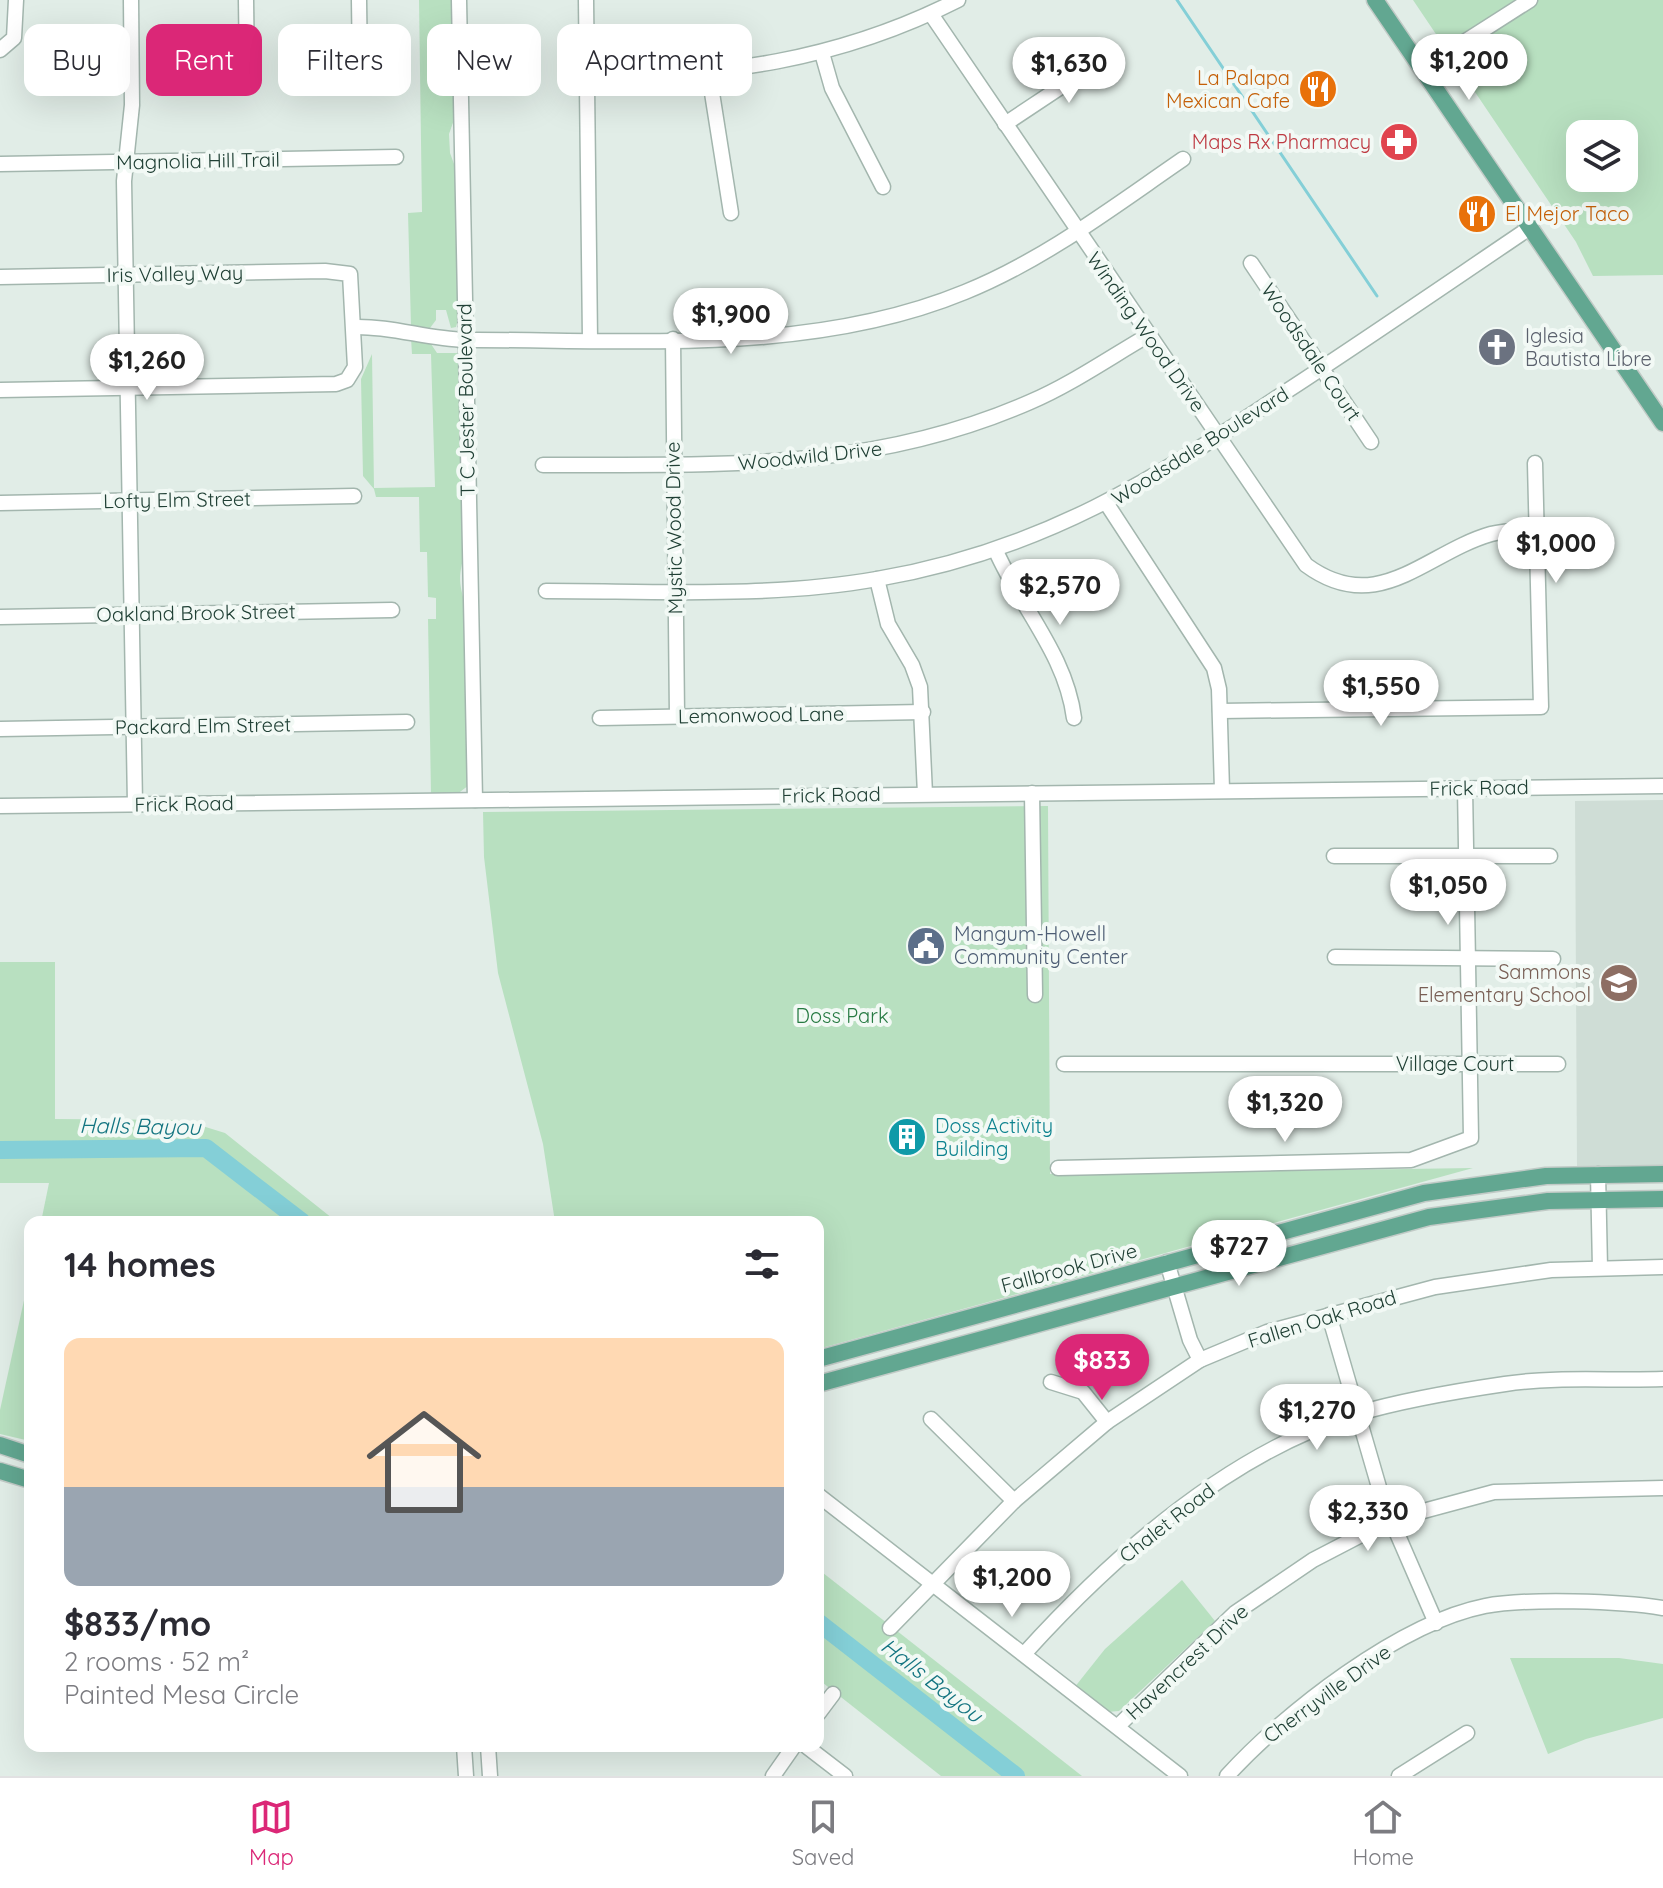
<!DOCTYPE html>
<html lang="en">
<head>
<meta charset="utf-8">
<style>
	:root { --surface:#fff; --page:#f2f2f3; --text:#2b2b33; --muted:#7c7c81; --line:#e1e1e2; --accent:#db2777 }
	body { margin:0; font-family:Quicksand,sans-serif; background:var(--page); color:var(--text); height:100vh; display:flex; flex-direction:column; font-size:30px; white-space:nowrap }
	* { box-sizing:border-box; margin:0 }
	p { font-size:26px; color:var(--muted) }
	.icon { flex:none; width:44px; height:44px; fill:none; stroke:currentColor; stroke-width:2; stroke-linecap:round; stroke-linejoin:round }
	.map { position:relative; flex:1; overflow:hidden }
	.side { position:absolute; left:24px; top:1216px; width:800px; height:536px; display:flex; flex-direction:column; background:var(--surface); border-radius:16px; box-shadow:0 8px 32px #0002 }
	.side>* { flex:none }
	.hud { position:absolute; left:24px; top:24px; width:800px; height:72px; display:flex; gap:16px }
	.tools { position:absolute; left:1566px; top:120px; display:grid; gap:16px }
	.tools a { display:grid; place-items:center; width:72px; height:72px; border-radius:16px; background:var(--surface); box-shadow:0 8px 32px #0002; font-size:40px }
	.price { position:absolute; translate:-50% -68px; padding:0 18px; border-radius:28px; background:#fff; color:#222; font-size:26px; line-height:52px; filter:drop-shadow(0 2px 4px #0008) }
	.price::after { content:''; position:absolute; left:50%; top:48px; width:24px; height:18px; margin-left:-12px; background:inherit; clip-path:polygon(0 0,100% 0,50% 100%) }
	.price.on { background:var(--accent); color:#fff }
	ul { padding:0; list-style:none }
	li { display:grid; align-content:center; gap:16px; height:424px; padding:0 40px }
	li+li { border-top:2px solid var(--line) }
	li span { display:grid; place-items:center; height:248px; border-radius:16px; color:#555 }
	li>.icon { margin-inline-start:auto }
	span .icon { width:144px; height:144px; fill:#fffc; stroke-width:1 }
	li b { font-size:34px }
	h2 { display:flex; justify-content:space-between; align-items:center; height:96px; padding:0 40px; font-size:34px }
	.pill { padding:0 28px; border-radius:16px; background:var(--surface); box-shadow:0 8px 32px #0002; font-size:28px; line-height:72px }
	.pill.on { background:var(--accent); color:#fff }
	.tab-bar { display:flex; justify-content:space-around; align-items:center; height:112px; border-top:2px solid var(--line); background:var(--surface); font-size:22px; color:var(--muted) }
	.tab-bar a { display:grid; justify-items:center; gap:4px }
	.tab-bar .on { color:var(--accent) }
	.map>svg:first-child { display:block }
	.built { fill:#cfddd6 }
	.green { fill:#b8e0c0; fill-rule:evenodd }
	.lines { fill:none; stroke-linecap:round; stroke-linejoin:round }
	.stream { stroke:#84cfd7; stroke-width:3 }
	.river { stroke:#84cfd7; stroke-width:18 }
	.minor-casing { stroke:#a3b6ae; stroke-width:17 }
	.major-casing { stroke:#c1cac6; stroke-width:19 }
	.minor { stroke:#fff; stroke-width:14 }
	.major { stroke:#62a791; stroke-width:16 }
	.labels { text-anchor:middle; stroke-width:8; stroke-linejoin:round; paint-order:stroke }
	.food-label { font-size:20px; fill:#c56008; stroke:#f2f9f5; text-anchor:end }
	.health-label { font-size:20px; fill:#be3a42; stroke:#f2f9f5; text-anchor:end }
	.street-label { font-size:20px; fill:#204035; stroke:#f2f9f5 }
	.worship-label { font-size:20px; fill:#5b616d; stroke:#f2f9f5; text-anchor:start }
	.service-label { font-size:20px; fill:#4e5e75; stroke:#f2f9f5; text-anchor:start }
	.education-label { font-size:20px; fill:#785e54; stroke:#f2f9f5; text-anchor:end }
	.park-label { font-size:20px; fill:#267a42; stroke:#f2f9f5 }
	.culture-label { font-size:20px; fill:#0d838f; stroke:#f2f9f5; text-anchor:start }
	.water-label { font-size:22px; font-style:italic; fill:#147581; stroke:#f2f9f5 }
</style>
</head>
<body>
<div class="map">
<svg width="1663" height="1776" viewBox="0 0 1663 1776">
	<rect width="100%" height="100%" fill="#e1ede7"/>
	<path class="built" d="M 1663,800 L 1663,1166 L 1577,1166 L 1575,801 Z"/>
	<g class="green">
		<path d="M 419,0 L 453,0 L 456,114 L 449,134 L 450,153 L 457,172 L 460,312 L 456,327 L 451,328 L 446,310 L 436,310 L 436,320 L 430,328 L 411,326 L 408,213 L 422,212 Z"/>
		<path d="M 1413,0 L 1663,0 L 1663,275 L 1593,276 L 1576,242 ZM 1580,134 L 1624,134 L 1624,178 L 1580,178 Z"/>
		<path d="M 411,338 L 431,344 L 437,353 L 457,353 L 461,364 L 465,549 C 460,575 457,577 465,604 L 469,785 L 456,795 L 431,795 L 428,619 L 436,619 L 436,598 L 428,597 L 427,552 L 420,552 L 419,497 L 376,497 L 374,489 L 363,476 L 361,379 L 372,354 L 374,488 L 435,487 L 431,354 L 412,354 Z"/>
		<path d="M 1048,806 L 1050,1174 L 1473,1168 L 818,1349 L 818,1222 L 555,1222 L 543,1144 L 498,973 L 484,857 L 483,812 Z"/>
		<path d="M 0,962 L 55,962 L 55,1119 L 183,1120 L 225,1133 L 337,1222 L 41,1222 L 49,1183 L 0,1183 Z"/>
		<path d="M 30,1273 L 30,1441 L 0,1434 L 0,1410 Z"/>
		<path d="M 818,1569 L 1082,1776 L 941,1776 L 818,1679 Z"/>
		<path d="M 1182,1580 L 1215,1621 L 1119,1711 L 1107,1712 L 1074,1688 L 1105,1649 Z"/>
		<path d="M 1510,1658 L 1619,1658 L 1663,1664 L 1663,1718 L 1586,1739 L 1548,1754 Z"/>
	</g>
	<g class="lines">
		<path class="stream" d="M 1177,0 L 1377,296"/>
		<g class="river">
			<path d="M 0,1150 L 206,1148 L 302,1222"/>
			<path d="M 818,1622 L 1016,1776"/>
		</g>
		<defs>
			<g id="minor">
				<path d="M 131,0 L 132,105 L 124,181 L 135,804"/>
				<path d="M 246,0 L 247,73"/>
				<path d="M 359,0 L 360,70"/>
				<path d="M 459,0 L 475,800"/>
				<path d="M 586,0 L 590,340"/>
				<path d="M 931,14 L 1306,565 C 1378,618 1425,553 1491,534 C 1505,530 1520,531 1535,531"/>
				<path d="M 0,50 L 14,38 L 16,0"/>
				<path d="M 822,53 L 832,88 L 883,187"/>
				<path d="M 1422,69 L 1530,0"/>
				<path d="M 709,74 L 731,213"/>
				<path d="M 587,79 C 722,75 836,62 958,0"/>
				<path d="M 1005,124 L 1112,53"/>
				<path d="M 0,164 L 396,157"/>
				<path d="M 1251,263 L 1371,442"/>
				<path d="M 0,277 L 325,271 L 350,274 L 355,367 L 347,380 L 336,384 L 0,390"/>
				<path d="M 354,327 C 392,326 427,339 465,340 C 629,339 810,356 965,292 C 1044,260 1113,207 1183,159"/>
				<path d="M 673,339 L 677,716"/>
				<path d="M 543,465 C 716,464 868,473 1030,402 C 1070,385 1109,358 1147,336"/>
				<path d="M 0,503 L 354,496"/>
				<path d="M 1107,504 L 1214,668 L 1219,689 L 1222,790"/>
				<path d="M 996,551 C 1021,608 1066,655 1074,718"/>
				<path d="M 877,579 L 888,624 L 912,665 L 920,687 L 925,794"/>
				<path d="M 546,591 C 655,591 769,598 877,579 C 1042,551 1155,479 1290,389 C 1371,336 1451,281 1531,227"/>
				<path d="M 0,617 L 392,610"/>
				<path d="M 1220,711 L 1541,707 L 1535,463"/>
				<path d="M 600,718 L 923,712"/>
				<path d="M 0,729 L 407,722"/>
				<path d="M 1032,793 L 1035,995"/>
				<path d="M 0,806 L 1663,786"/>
				<path d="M 1334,856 L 1550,856"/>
				<path d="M 1335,957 L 1553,959"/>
				<path d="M 1064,1064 L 1558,1064"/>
				<path d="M 1058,1168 L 1411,1160 L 1471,1138 L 1465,788"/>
				<path d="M 1598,1174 L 1600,1268"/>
				<path d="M 1167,1262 L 1190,1340 L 1200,1360"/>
				<path d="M 1329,1315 L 1383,1501 L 1436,1623"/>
				<path d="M 1051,1382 L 1083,1392 L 1107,1422"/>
				<path d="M 931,1419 L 1014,1501"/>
				<path d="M 818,1495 L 1180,1776"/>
				<path d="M 890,1628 L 1014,1501 L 1107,1422 L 1200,1360 L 1267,1332 L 1435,1287 L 1551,1270 L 1663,1267"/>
				<path d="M 1025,1653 C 1112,1557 1229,1453 1356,1414 C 1403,1400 1457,1391 1505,1384 C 1556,1376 1612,1381 1663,1379"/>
				<path d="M 818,1714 L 833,1694"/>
				<path d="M 1118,1726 L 1235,1613 L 1313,1560 L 1390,1520 L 1494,1492 L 1663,1488"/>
				<path d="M 464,1746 L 466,1776"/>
				<path d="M 488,1746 L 490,1776"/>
				<path d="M 806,1746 L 845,1776"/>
				<path d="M 773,1776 L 794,1746"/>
				<path d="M 1227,1776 C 1285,1712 1400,1623 1485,1606 C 1527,1598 1621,1601 1663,1608"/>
				<path d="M 1399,1776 L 1467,1733"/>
			</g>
			<g id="major">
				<path d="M 1375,0 L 1663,423"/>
				<path d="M 818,1359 L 1424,1193 L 1546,1176 L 1663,1174"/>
				<path d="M 818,1384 L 1429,1217 L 1548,1201 L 1663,1199"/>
				<path d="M 0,1445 L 30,1455"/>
				<path d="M 0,1471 L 30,1480"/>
			</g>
		</defs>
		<use href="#minor" class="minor-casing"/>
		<use href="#major" class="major-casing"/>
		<use href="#minor" class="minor"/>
		<use href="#major" class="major"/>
	</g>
	<defs>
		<symbol id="restaurant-disc" viewBox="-11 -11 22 22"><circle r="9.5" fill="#e8710a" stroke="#f2f9f5"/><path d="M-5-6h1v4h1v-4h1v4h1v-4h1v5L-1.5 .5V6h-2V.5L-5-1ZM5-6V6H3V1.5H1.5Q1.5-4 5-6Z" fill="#fff"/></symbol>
		<symbol id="pharmacy-disc" viewBox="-11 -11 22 22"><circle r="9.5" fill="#e0444e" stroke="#f2f9f5"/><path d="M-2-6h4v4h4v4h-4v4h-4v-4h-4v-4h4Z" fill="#fff"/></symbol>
		<symbol id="church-disc" viewBox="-11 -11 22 22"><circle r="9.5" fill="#6b7280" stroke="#f2f9f5"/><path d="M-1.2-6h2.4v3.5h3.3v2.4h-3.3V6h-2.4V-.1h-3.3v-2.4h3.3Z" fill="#fff"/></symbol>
		<symbol id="civic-disc" viewBox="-11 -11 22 22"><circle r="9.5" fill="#5c6f8a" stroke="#f2f9f5"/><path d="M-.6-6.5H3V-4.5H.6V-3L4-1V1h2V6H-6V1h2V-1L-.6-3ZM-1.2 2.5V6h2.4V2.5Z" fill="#fff"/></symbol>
		<symbol id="school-disc" viewBox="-11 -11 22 22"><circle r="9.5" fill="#8d6e63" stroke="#f2f9f5"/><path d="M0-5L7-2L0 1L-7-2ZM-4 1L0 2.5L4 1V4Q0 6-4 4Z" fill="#fff"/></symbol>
		<symbol id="building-disc" viewBox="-11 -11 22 22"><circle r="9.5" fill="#0f9aa8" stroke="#f2f9f5"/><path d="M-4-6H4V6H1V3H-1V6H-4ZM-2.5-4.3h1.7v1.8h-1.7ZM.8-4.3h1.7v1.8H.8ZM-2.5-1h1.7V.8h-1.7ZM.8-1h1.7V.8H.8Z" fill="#fff"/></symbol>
	</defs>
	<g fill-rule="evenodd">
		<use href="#restaurant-disc" x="1296" y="67" width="44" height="44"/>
		<use href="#pharmacy-disc" x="1377" y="120" width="44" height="44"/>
		<use href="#restaurant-disc" x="1455" y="192" width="44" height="44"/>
		<use href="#church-disc" x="1475" y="325" width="44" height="44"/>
		<use href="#civic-disc" x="904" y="924" width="44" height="44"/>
		<use href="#school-disc" x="1597" y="961" width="44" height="44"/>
		<use href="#building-disc" x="885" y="1115" width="44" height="44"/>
	</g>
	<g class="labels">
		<g class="food-label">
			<text x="1290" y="85">La Palapa<tspan x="1290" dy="23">Mexican Cafe</tspan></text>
			<text x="1505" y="221" text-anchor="start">El Mejor Taco</text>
		</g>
		<g class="health-label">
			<text x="1371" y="149">Maps Rx Pharmacy</text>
		</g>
		<g class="street-label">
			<text transform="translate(198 161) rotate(-1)" y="7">Magnolia Hill Trail</text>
			<text transform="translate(175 274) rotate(-1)" y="7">Iris Valley Way</text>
			<text transform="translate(1146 332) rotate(55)" y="7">Winding Wood Drive</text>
			<text transform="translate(1311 352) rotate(56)" y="7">Woodsdale Court</text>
			<text transform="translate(466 400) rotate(-91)" y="7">T C Jester Boulevard</text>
			<text transform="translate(1200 446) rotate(-32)" y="7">Woodsdale Boulevard</text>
			<text transform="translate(810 456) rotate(-6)" y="7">Woodwild Drive</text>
			<text transform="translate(177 500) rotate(-1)" y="7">Lofty Elm Street</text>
			<text transform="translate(674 528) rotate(-91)" y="7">Mystic Wood Drive</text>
			<text transform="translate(196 613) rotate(-1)" y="7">Oakland Brook Street</text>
			<text transform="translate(761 715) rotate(-1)" y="7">Lemonwood Lane</text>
			<text transform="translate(203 726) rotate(-1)" y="7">Packard Elm Street</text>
			<text transform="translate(1479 788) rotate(-1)" y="7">Frick Road</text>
			<text transform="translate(831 795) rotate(-1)" y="7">Frick Road</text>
			<text transform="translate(184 804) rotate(-1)" y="7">Frick Road</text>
			<text x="1455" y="1071">Village Court</text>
			<text transform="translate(1069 1268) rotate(-15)" y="7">Fallbrook Drive</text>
			<text transform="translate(1322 1319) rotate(-17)" y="7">Fallen Oak Road</text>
			<text transform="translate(1167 1523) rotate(-38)" y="7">Chalet Road</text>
			<text transform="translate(1187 1662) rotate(-43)" y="7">Havencrest Drive</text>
			<text transform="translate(1327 1694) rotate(-36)" y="7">Cherryville Drive</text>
		</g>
		<g class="worship-label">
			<text x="1525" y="343">Iglesia<tspan x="1525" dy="23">Bautista Libre</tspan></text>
		</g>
		<g class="service-label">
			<text x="954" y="941">Mangum-Howell<tspan x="954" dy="23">Community Center</tspan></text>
		</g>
		<g class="education-label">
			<text x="1591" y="979">Sammons<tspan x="1591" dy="23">Elementary School</tspan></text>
		</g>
		<g class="park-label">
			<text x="842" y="1023">Doss Park</text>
		</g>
		<g class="culture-label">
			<text x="935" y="1133">Doss Activity<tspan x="935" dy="23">Building</tspan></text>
		</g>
		<g class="water-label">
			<text transform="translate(140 1126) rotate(1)" y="8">Halls Bayou</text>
			<text transform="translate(932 1680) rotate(38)" y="8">Halls Bayou</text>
		</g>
	</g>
</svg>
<div class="tools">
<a><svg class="icon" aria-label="layers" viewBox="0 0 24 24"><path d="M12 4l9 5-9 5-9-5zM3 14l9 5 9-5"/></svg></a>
</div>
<b class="price" style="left:1469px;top:102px">$1,200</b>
<b class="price" style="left:1069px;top:105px">$1,630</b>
<b class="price" style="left:731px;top:356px">$1,900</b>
<b class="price" style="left:147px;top:402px">$1,260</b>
<b class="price" style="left:1556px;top:585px">$1,000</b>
<b class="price" style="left:1060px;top:627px">$2,570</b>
<b class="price" style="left:1381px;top:728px">$1,550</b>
<b class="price" style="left:1448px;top:927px">$1,050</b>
<b class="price" style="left:1285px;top:1144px">$1,320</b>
<b class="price" style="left:1239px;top:1288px">$727</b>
<b class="price on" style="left:1102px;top:1402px">$833</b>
<b class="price" style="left:1317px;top:1452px">$1,270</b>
<b class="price" style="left:1368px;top:1553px">$2,330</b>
<b class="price" style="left:1012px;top:1619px">$1,200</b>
<div class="hud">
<a class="pill">Buy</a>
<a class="pill on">Rent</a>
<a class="pill">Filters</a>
<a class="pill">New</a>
<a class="pill">Apartment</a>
</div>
<section class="side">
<h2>14 homes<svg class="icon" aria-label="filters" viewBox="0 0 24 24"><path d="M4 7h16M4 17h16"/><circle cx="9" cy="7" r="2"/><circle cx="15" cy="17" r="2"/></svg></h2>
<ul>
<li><span style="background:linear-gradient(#ffd9b3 60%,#9aa5b1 0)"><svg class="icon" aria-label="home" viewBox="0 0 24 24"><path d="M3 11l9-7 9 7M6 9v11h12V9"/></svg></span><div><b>$833/mo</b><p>2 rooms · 52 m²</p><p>Painted Mesa Circle</p></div></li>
</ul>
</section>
</div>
<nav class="tab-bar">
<a class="on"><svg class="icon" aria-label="map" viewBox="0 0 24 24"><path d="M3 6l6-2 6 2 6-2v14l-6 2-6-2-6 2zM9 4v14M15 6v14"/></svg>Map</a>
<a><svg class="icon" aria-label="saved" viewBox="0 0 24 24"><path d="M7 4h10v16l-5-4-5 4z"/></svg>Saved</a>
<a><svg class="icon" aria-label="home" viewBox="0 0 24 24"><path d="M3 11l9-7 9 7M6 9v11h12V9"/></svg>Home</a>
</nav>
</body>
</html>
